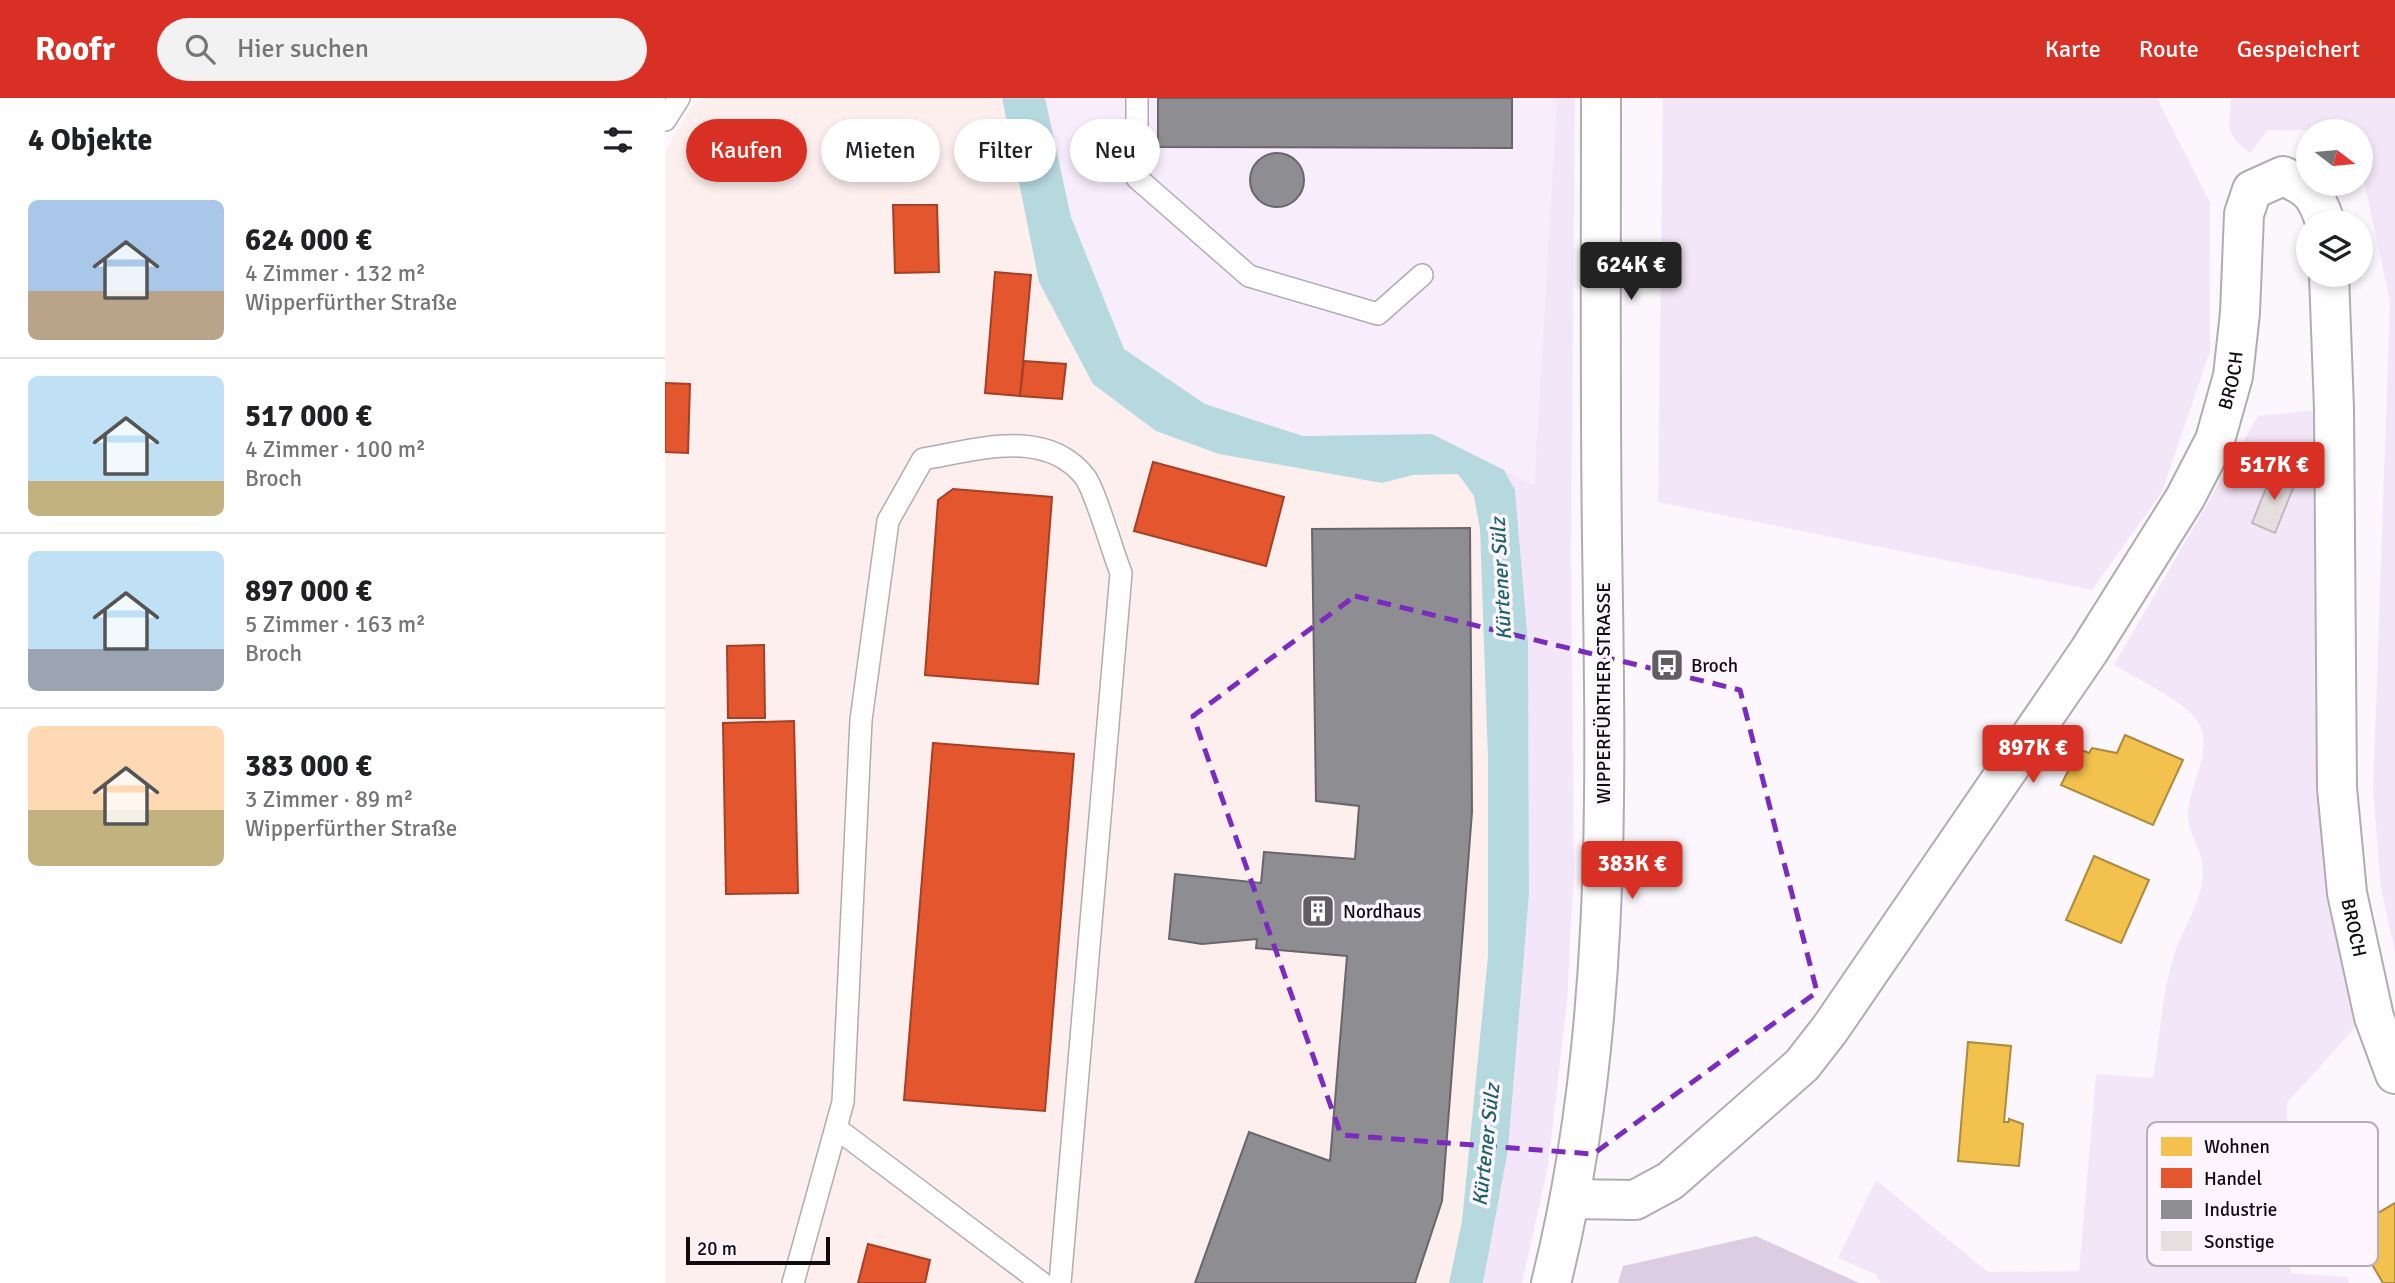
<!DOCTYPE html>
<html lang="de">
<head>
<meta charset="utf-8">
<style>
	:root { --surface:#fff; --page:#f2f2f2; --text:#202124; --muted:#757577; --line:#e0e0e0; --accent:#d93025 }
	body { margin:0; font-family:Signika,sans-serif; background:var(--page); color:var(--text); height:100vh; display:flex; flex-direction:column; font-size:26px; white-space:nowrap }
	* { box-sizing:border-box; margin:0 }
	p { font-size:23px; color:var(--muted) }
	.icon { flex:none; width:38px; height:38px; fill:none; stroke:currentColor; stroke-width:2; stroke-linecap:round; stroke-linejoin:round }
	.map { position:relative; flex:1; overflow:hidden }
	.sheet { display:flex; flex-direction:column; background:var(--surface); width:665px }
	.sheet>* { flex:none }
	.guide { position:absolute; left:21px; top:21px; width:665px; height:63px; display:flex; gap:14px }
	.needle { width:46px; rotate:106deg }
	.tools { position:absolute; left:1631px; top:21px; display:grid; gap:14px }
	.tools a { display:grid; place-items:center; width:77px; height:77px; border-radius:50%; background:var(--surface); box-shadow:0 4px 10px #0003; font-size:35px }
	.scale { position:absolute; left:21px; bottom:18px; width:144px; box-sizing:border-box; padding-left:7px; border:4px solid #100a11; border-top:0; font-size:19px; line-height:24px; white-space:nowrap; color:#100a11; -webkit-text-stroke:5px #fcf5fe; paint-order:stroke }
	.price { position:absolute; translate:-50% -60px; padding:0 16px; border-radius:7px; background:var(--accent); color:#fff; font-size:23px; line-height:46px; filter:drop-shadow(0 2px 4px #0008) }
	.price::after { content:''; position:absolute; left:50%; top:42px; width:21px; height:16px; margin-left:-10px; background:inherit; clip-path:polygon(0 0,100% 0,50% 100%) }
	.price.selected { background:#222; color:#fff }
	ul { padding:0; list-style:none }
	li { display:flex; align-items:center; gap:21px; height:175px; padding:0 28px }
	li+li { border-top:2px solid var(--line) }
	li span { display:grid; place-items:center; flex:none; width:196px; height:140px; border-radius:10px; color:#555 }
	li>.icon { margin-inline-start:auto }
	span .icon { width:84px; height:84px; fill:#fffc; stroke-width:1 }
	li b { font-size:30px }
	h2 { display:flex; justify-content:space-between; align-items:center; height:84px; padding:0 28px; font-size:30px }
	.tag { padding:0 24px; border-radius:32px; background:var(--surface); box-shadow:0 4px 10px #0003; font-size:24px; line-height:63px }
	.tag.selected { background:var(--accent); color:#fff }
	header { display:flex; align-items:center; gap:42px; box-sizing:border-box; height:98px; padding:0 35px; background:var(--accent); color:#fff }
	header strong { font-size:33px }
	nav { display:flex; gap:38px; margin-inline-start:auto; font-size:24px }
	.search { width:490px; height:63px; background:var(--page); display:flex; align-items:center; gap:18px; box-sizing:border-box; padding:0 24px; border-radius:38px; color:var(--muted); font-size:26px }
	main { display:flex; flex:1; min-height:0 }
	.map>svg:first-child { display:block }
	.commercial { fill:#fcefed }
	.built { fill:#f8edfc }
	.green { fill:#f4e6f9 }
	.forest { fill:#ddcde2 }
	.water { fill:#b6d9df }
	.homes { fill:#f2c14e; stroke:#ae8a3c; stroke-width:2 }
	.shops { fill:#e4572e; stroke:#a44025; stroke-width:2 }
	.industry { fill:#8d8d92; stroke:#68666b; stroke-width:2 }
	.building { fill:#e6dfe0; stroke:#c1b9bb; stroke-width:2 }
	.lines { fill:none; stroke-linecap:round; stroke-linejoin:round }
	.lane-casing { stroke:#b1acb2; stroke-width:24 }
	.street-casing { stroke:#b1acb2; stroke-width:42 }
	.secondary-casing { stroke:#b1acb2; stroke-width:42 }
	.lane { stroke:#fefeff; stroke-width:21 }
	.street { stroke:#fefeff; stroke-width:38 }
	.secondary { stroke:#fefeff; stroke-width:38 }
	.marked { fill:none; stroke:#7b2cbf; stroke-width:5; stroke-dasharray:14 9; stroke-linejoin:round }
	.labels { text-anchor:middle; stroke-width:7; stroke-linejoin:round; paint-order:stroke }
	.street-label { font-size:19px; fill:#100a11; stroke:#fcf5fe }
	.poi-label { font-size:19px; fill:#100a11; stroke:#fcf5fe; text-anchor:start }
	.water-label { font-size:21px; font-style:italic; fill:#1c6268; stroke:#fcf5fe }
	.key { fill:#fcf5fe; stroke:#b5aeb7; stroke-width:2 }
	.key-label { font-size:19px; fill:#100a11 }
</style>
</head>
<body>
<header>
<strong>Roofr</strong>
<div class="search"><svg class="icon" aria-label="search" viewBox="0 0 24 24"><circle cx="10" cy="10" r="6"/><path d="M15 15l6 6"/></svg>Hier suchen</div>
<nav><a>Karte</a><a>Route</a><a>Gespeichert</a></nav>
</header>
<main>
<section class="sheet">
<h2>4 Objekte<svg class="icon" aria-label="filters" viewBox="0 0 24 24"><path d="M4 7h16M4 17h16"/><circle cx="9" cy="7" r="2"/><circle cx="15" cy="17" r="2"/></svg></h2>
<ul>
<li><span style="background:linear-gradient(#a9c7e8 65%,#b9a48a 0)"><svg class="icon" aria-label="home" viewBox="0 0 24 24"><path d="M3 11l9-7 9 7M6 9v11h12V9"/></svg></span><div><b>624 000 €</b><p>4 Zimmer · 132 m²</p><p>Wipperfürther Straße</p></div></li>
<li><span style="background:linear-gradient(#bfe0f5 75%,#c2b280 0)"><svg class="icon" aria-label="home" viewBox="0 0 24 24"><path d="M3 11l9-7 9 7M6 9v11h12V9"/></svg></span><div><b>517 000 €</b><p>4 Zimmer · 100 m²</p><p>Broch</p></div></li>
<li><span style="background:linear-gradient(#bfe0f5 70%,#9aa5b1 0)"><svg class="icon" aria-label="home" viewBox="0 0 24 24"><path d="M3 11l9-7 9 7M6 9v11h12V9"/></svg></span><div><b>897 000 €</b><p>5 Zimmer · 163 m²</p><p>Broch</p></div></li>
<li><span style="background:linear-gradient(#ffd9b3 60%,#c2b280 0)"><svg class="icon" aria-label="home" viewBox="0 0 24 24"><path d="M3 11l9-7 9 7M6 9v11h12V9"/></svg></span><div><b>383 000 €</b><p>3 Zimmer · 89 m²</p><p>Wipperfürther Straße</p></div></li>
</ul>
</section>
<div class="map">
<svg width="1730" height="1185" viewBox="0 0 1730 1185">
	<rect width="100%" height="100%" fill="#fbf7fc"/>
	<path class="commercial" d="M 40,0 L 337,0 L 374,184 L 554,356 L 717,385 L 748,377 L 793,376 L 809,398 L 815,431 L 823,661 L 823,858 L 797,1123 L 784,1185 L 0,1185 L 0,55 L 27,8 Z"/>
	<path class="built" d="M 380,0 L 892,0 L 869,387 L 767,336 L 638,338 L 540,306 L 459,251 L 406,119 Z"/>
	<g class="green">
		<path d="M 892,0 L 910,0 L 906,458 L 909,772 L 902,904 L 883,1069 L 857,1185 L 818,1185 L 843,1052 L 864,796 L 863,545 L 850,392 L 839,372 L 869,387 Z"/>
		<path d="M 998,0 L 1492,0 L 1545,105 L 1545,253 L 1497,394 L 1427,492 L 993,404 Z"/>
		<path d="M 1566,0 L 1730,0 L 1730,854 L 1716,790 L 1708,693 L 1725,204 L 1696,69 L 1696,33 L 1603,32 L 1585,55 C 1558,36 1565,28 1566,0 Z"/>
		<path d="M 1652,312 L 1696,923 L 1622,1005 L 1626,1175 L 1683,1179 L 1684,1185 L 1216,1185 L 1210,1176 L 1173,1160 L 1211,1082 L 1323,1174 L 1414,1173 L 1431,976 L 1488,980 C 1495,939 1497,893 1510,854 C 1519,828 1538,801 1538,773 C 1538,751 1521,734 1523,712 C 1526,685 1549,650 1533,624 C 1522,604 1470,580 1449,567 L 1593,318 Z"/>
	</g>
	<path class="forest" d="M 1091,1138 L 1194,1185 L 953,1185 L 958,1168 Z"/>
	<path class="water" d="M 337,0 L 380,0 L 406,119 L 459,251 L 540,306 L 638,338 L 767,336 L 839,372 L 850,392 L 863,545 L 864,796 L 843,1052 L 818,1185 L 784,1185 L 797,1123 L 823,858 L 823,661 L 815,431 L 809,398 L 793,376 L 748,377 L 717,385 L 554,356 L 491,333 L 428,286 L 374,184 Z"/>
	<g class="homes">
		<path d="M 1460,637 L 1518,662 L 1488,727 L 1396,687 L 1414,651 L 1424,655 L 1427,650 L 1452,655 Z"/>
		<path d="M 1429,758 L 1484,782 L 1456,845 L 1401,822 Z"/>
		<path d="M 1303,944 L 1346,948 L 1339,1024 L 1344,1024 L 1344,1021 L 1358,1026 L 1354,1068 L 1293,1063 Z"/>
		<path d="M 1730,1105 L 1730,1185 L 1718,1185 L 1686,1131 Z"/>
	</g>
	<g class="shops">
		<path d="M 228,107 L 272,107 L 274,174 L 230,175 Z"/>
		<path d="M 330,174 L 366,177 L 355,298 L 320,295 Z"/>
		<path d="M 359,263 L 401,266 L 397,301 L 355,298 Z"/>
		<path d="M 0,285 L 25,286 L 23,355 L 0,354 Z"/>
		<path d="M 488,364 L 619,399 L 601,468 L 469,433 Z"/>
		<path d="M 288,391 L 387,399 L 373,586 L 260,577 L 273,402 Z"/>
		<path d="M 99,547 L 100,620 L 63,620 L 62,548 Z"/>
		<path d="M 129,623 L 133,795 L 61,796 L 58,625 Z"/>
		<path d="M 268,645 L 409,656 L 380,1013 L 239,1002 Z"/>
		<path d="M 203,1146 L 265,1162 L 260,1185 L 193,1185 Z"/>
	</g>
	<g class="industry">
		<path d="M 493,0 L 847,0 L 847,50 L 493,49 Z"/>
		<circle cx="612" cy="82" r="27"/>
		<path d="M 805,430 L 807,714 L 777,1103 L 750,1185 L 530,1185 L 584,1034 L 665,1063 L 682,858 L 591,850 L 592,841 L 537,846 L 504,841 L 510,776 L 596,785 L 599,754 L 690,761 L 694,708 L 651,703 L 647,431 Z"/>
	</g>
	<path class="building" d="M 1608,373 L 1631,383 L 1610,435 L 1587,425 Z"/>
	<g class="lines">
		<defs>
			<g id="lane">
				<path d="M 472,0 L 472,80 L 584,178 L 713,216 L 757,177"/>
				<path d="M 0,22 L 14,0"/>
				<path d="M 171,1030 L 377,1185"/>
				<path d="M 128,1185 L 178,1004 L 196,622 L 223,423 L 258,361 C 311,352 381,329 420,379 C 430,392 448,455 456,475 L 395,1185"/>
			</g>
			<g id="street">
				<path id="s1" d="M 1664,177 L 1669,311 L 1672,690 L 1682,795 L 1709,919 L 1730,976"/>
				<path id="s2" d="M 905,1101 L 970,1102 L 1005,1083 L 1137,967 L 1165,931 L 1424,553 L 1520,400 L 1550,342 L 1568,278 L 1575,215 L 1579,116 L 1587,92 L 1618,78 C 1645,90 1651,96 1660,124"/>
			</g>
			<path id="secondary" d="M 886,1185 C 947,942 941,691 937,442 C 935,295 936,147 936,0"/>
		</defs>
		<use href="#lane" class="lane-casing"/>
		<use href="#street" class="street-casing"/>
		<use href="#secondary" class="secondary-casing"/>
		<use href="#lane" class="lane"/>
		<use href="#street" class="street"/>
		<use href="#secondary" class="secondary"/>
	</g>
	<path class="marked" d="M 690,498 L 1075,592 L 1152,894 L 928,1056 L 676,1037 L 528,618 Z"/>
	<defs>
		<symbol id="bus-square" viewBox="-11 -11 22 22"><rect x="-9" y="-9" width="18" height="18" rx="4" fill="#625d63" stroke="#fcf5fe"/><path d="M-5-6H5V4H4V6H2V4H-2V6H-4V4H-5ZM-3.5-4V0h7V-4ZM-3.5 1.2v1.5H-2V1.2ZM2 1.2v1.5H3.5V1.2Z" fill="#fff"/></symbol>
		<symbol id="building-square" viewBox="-11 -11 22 22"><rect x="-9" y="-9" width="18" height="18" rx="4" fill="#625d63" stroke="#fcf5fe"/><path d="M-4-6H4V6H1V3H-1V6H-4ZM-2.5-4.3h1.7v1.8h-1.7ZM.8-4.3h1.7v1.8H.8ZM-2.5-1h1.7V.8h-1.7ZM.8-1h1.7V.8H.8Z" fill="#fff"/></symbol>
	</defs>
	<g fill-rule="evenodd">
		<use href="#bus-square" x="983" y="548" width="38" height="38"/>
		<use href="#building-square" x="634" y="794" width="38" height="38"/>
	</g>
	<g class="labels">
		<g class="street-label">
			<text dy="7" stroke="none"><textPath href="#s2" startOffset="1092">BROCH</textPath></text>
			<text transform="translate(938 595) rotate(-90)" y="7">WIPPERFÜRTHER STRASSE</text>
			<text dy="7" stroke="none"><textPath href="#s1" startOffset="654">BROCH</textPath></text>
		</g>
		<g class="poi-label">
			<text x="1026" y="574">Broch</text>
			<text x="678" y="820">Nordhaus</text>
		</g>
		<g class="water-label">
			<text transform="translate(836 481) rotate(-93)" y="7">Kürtener Sülz</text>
			<text transform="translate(821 1047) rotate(-84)" y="7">Kürtener Sülz</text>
		</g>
	</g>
	<rect x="1482" y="1024" width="231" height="144" rx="10" class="key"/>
	<rect x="1496" y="1039" width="31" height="19" fill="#f2c14e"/>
	<rect x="1496" y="1070" width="31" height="20" fill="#e4572e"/>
	<rect x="1496" y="1102" width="31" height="19" fill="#8d8d92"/>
	<rect x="1496" y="1133" width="31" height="20" fill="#e6dfe0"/>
	<g class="key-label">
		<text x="1539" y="1055">Wohnen</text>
		<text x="1539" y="1087">Handel</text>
		<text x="1539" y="1118">Industrie</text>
		<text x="1539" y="1150">Sonstige</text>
	</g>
</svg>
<div class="tools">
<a><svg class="needle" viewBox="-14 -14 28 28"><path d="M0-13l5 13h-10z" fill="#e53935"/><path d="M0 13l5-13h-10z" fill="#757577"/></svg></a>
<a><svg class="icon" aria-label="layers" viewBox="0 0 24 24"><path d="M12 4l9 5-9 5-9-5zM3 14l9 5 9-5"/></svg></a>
</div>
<div class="scale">20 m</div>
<b class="price selected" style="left:966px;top:204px">624K €</b>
<b class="price" style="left:1609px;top:404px">517K €</b>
<b class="price" style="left:1368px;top:687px">897K €</b>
<b class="price" style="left:967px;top:803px">383K €</b>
<div class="guide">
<a class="tag selected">Kaufen</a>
<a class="tag">Mieten</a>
<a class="tag">Filter</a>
<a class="tag">Neu</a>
</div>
</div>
</main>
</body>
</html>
